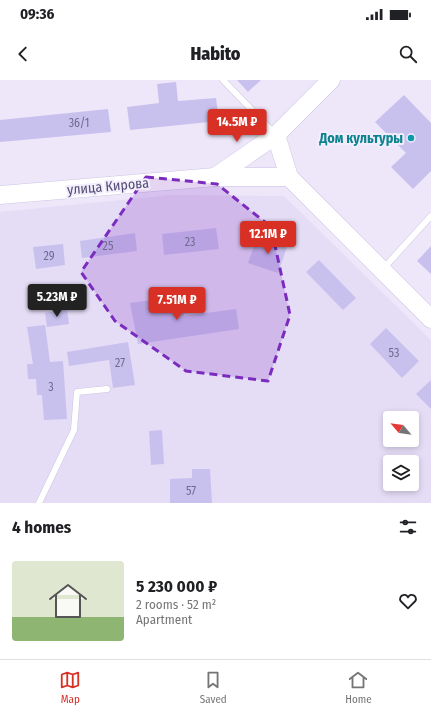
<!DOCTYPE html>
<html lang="en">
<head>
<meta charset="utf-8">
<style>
	:root { --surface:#fff; --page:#f6f6f6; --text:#202124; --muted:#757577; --line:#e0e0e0; --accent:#d93025 }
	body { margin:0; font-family:"Fira Sans Condensed",sans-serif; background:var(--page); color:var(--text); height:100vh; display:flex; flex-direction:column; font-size:15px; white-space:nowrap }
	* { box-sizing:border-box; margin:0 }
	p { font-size:13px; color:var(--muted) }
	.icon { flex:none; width:22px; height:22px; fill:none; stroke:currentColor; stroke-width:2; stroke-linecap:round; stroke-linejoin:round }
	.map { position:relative; height:423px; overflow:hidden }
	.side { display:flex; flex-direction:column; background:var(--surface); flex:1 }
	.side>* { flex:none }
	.needle { width:26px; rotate:298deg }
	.controls { position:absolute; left:383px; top:331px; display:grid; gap:8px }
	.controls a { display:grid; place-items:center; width:36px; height:36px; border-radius:4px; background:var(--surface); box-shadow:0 2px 6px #0003; font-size:20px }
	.price { position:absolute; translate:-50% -34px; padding:0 9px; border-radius:4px; background:var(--accent); color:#fff; font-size:13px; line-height:26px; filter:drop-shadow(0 1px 2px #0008) }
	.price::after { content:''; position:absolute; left:50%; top:24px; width:12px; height:9px; margin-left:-6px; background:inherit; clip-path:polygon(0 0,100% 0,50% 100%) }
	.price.active { background:#222; color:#fff }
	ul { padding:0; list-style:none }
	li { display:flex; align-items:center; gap:12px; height:100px; padding:0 12px }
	li span { display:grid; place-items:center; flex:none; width:112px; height:80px; border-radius:4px; color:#555 }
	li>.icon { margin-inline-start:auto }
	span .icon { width:48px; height:48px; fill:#fffc; stroke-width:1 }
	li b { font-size:17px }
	h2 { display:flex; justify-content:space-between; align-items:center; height:48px; padding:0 12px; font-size:17px }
	.status { display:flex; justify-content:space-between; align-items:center; height:28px; padding:0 20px; background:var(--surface); direction:ltr }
	.status svg { height:11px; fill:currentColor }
	header { display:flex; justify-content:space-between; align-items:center; height:52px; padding:0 12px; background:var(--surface); font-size:18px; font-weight:800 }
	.tab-bar { display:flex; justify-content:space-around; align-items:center; height:56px; border-top:1px solid var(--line); background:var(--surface); font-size:11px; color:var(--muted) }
	.tab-bar a { display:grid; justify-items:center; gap:2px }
	.tab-bar .active { color:var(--accent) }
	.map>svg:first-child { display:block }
	.residential { fill:#e5dcf6; fill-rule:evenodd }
	.building { fill:#c9c1ed }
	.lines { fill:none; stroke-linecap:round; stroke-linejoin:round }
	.lane-casing { stroke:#ccc6e0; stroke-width:7 }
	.secondary-casing { stroke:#ccc4e5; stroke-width:19 }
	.lane { stroke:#fff; stroke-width:6 }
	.secondary { stroke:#fff; stroke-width:18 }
	.marked { fill:#7b2cbf; fill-opacity:0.2; stroke:#7b2cbf; stroke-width:3; stroke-dasharray:8 5; stroke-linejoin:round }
	.culture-dot { fill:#0f9aa8; stroke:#f3edfd; stroke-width:1.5 }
	.labels { text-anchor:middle; stroke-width:4; stroke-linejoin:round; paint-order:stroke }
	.number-label { font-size:12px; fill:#706b91 }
	.culture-label { font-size:14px; font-weight:bold; fill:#0d838f; stroke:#f3edfd; text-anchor:end }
	.street-label { font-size:14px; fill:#524e72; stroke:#f3edfd }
</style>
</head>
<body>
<div class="status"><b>09:36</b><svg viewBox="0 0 49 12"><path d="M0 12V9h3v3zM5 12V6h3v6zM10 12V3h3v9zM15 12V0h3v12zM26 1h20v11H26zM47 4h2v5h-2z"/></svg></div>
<header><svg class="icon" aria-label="back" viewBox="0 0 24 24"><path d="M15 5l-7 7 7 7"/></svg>Habito<svg class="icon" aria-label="search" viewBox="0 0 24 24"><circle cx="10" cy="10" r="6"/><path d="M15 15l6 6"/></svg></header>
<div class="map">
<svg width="431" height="423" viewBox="0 0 431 423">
	<rect width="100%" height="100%" fill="#eee7fa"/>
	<path class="residential" d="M 171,115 L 284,116 L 431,260 L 431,423 L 0,423 L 0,132 ZM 390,338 L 412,338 L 412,360 L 390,360 ZM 390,382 L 412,382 L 412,404 L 390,404 Z"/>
	<g class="building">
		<path d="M 237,0 L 261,0 L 248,12 Z"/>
		<path d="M 176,2 L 178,21 L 216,18 L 219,41 L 130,50 L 127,27 L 159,23 L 157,4 Z"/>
		<path d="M 404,15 L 431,43 L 431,91 L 413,109 L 391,87 L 406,73 L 375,42 Z"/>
		<path d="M 108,29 L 111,52 L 0,62 L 0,40 Z"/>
		<path d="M 216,148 L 219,169 L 164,175 L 162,154 Z"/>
		<path d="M 135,153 L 137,171 L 82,178 L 80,161 Z"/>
		<path d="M 257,157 L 287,167 L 278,193 L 248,183 Z"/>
		<path d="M 63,164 L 65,185 L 36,189 L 33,167 Z"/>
		<path d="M 431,166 L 431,194 L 417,181 Z"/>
		<path d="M 319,180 L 356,218 L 343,230 L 306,192 Z"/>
		<path d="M 181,216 L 184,236 L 236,229 L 239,249 L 138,264 L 130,223 Z"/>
		<path d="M 67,229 L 69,244 L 47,247 L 45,233 Z"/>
		<path d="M 45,245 L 50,282 L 63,281 L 67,339 L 44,340 L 42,315 L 37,315 L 36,299 L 28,299 L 27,284 L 33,284 L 27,247 Z"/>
		<path d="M 386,248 L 419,281 L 402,298 L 370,264 Z"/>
		<path d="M 128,262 L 135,305 L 113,308 L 109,280 L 69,286 L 67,272 Z"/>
		<path d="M 431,300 L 431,329 L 416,314 Z"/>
		<path d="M 162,350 L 164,384 L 151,385 L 149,351 Z"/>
		<path d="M 192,389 L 210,389 L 212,423 L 170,423 L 170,399 L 192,398 Z"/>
	</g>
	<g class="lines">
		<defs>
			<g id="lane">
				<path d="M 223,0 L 275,54"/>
				<path d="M 383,189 L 431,136"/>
				<path d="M 39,423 L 74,350 L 77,312 L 107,309"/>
			</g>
			<g id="secondary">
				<path d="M 276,55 L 289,97 L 431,239"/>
				<path d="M 215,97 L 276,55 L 331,0"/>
				<path d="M 0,115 L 215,97 L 289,97"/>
			</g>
		</defs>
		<use href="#lane" class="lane-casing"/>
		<use href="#secondary" class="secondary-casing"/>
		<use href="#lane" class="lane"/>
		<use href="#secondary" class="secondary"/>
	</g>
	<path class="marked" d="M 146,97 L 217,104 L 271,147 L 290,235 L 268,301 L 186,291 L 115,241 L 81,192 Z"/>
	<circle class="culture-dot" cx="411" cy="58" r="4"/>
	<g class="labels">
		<g class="number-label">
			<text x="79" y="47">36/1</text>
			<text x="190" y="166">23</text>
			<text x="108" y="170">25</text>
			<text x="49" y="180">29</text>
			<text x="394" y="277">53</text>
			<text x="120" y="287">27</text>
			<text x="51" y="311">3</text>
			<text x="191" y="415">57</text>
		</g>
		<g class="culture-label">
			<text x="403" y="63">Дом культуры</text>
		</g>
		<g class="street-label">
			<text transform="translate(108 106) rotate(-5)" y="5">улица Кирова</text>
		</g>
	</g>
</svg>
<div class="controls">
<a><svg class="needle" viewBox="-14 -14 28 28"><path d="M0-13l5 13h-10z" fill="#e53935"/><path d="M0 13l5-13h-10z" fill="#757577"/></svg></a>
<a><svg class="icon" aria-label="layers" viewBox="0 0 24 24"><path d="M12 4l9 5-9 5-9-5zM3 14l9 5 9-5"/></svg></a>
</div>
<b class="price" style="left:237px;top:63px">14.5M ₽</b>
<b class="price" style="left:268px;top:175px">12.1M ₽</b>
<b class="price active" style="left:57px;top:238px">5.23M ₽</b>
<b class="price" style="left:177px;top:241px">7.51M ₽</b>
</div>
<section class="side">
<h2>4 homes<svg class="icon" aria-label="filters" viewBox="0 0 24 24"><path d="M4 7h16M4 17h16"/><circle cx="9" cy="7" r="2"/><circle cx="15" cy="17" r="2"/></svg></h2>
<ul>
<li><span style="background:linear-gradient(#dfe7d0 70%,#8fb573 0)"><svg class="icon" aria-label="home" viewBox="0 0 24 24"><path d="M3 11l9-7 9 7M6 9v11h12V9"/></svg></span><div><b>5 230 000 ₽</b><p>2 rooms · 52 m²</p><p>Apartment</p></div><svg class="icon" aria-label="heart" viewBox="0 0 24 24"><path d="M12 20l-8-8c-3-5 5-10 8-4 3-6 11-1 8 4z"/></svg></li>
</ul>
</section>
<nav class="tab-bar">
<a class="active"><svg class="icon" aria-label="map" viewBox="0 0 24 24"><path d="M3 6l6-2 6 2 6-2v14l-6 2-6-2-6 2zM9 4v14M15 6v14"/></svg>Map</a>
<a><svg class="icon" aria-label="saved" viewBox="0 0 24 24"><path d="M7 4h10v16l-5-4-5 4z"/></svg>Saved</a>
<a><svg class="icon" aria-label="home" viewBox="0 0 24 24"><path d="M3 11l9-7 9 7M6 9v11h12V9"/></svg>Home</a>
</nav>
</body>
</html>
